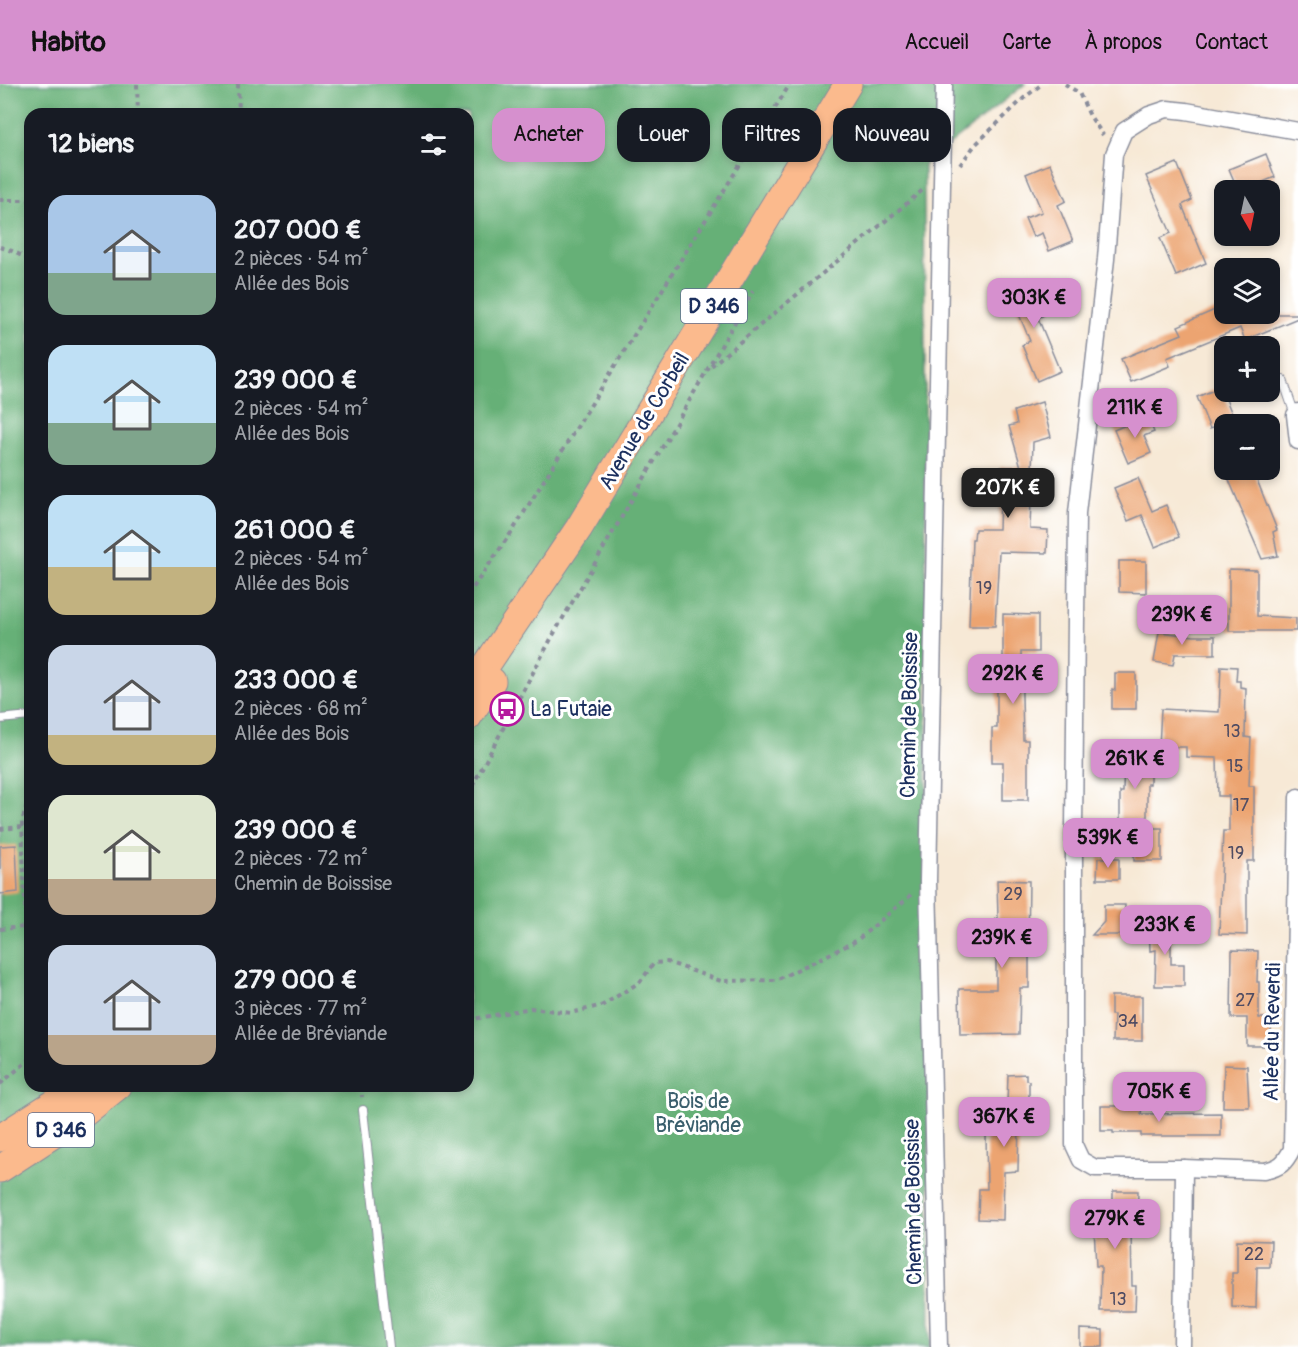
<!DOCTYPE html>
<html lang="fr">
<head>
<meta charset="utf-8">
<style>
	:root { --surface:#171b24; --page:#20242c; --text:#f1f3f6; --muted:#9ea1a6; --accent:#d690ce }
	body { margin:0; font-family:Pangolin,sans-serif; background:var(--page); color:var(--text); height:100vh; display:flex; flex-direction:column; font-size:22px; white-space:nowrap }
	* { box-sizing:border-box; margin:0 }
	p { font-size:20px; color:var(--muted) }
	.icon { flex:none; width:33px; height:33px; fill:none; stroke:currentColor; stroke-width:2; stroke-linecap:round; stroke-linejoin:round }
	.map { position:relative; flex:1; overflow:hidden }
	.side { position:absolute; left:24px; top:24px; width:450px; height:984px; display:flex; flex-direction:column; background:var(--surface); border-radius:18px; box-shadow:0 3px 9px #0003 }
	.side>* { flex:none }
	.banner { position:absolute; left:492px; top:24px; width:570px; height:54px; display:flex; gap:12px }
	.needle { width:39px; rotate:171deg }
	.buttons { position:absolute; left:1214px; top:96px; display:grid; gap:12px }
	.buttons a { display:grid; place-items:center; width:66px; height:66px; border-radius:12px; background:var(--surface); box-shadow:0 3px 9px #0003; font-size:30px }
	.price { position:absolute; translate:-50% -51px; padding:0 14px; border-radius:12px; background:var(--accent); color:#111; font-size:20px; line-height:39px; filter:drop-shadow(0 2px 3px #0008) }
	.price::after { content:''; position:absolute; left:50%; top:36px; width:18px; height:14px; margin-left:-9px; background:inherit; clip-path:polygon(0 0,100% 0,50% 100%) }
	.price.current { background:#222; color:#fff }
	ul { padding:0; list-style:none }
	li { display:flex; align-items:center; gap:18px; height:150px; padding:0 24px }
	li span { display:grid; place-items:center; flex:none; width:168px; height:120px; border-radius:18px; color:#555 }
	li>.icon { margin-inline-start:auto }
	span .icon { width:72px; height:72px; fill:#fffc; stroke-width:1 }
	li b { font-size:26px }
	h2 { display:flex; justify-content:space-between; align-items:center; height:72px; padding:0 24px; font-size:26px }
	.chip { padding:0 21px; border-radius:18px; background:var(--surface); box-shadow:0 3px 9px #0003; font-size:21px; line-height:54px }
	.chip.current { background:var(--accent); color:#111 }
	header { display:flex; align-items:center; gap:36px; box-sizing:border-box; height:84px; padding:0 30px; background:var(--accent); color:#111 }
	header strong { font-size:28px }
	nav { display:flex; gap:33px; margin-inline-start:auto; font-size:21px }
	.map>svg:first-child { display:block }
	.forest { fill:#66b077; stroke:#40706a; stroke-width:1.5; fill-rule:evenodd }
	.building { fill:#eca471 }
	.lines { fill:none; stroke-linecap:round; stroke-linejoin:round }
	.lane-casing { stroke:#898c9a; stroke-width:10 }
	.street-casing { stroke:#898c9a; stroke-width:19 }
	.primary-casing { stroke:#898c9a; stroke-width:29 }
	.path { stroke:#898c9a; stroke-width:4; stroke-dasharray:4.5 4.5; stroke-linecap:butt }
	.lane { stroke:#fff; stroke-width:8 }
	.street { stroke:#fff; stroke-width:16 }
	.primary { stroke:#fbba8d; stroke-width:27 }
	.labels { text-anchor:middle; stroke-width:6; stroke-linejoin:round; paint-order:stroke }
	.number-label { font-size:18px; fill:#4f4c63 }
	.shield { fill:#fff; stroke:#5f6d8e; stroke-width:1.5 }
	.shield-label { font-size:20px; font-weight:bold; fill:#1b2f5e }
	.street-label { font-size:21px; fill:#1b2f5e; stroke:#fff }
	.poi-label { font-size:21px; fill:#1b2f5e; stroke:#fff; text-anchor:start }
	.park-label { font-size:21px; fill:#395e6c; stroke:#fff }
</style>
</head>
<body>
<header>
<strong>Habito</strong>
<nav><a>Accueil</a><a>Carte</a><a>À propos</a><a>Contact</a></nav>
</header>
<div class="map">
<svg width="1298" height="1263" viewBox="0 0 1298 1263">
	<rect width="100%" height="100%" fill="#fff"/>
	<filter id="ink" filterUnits="userSpaceOnUse"><feTurbulence type="fractalNoise" baseFrequency=".0167" numOctaves="2"/><feDisplacementMap in="SourceGraphic" scale="12" xChannelSelector="R" yChannelSelector="G"/><feConvolveMatrix kernelMatrix="1 2 1 2 8 2 1 2 1" color-interpolation-filters="sRGB"/></filter>
	<filter id="wash" filterUnits="userSpaceOnUse"><feTurbulence type="fractalNoise" baseFrequency=".008" numOctaves="4" result="noise"/><feDisplacementMap in="SourceGraphic" scale="24" xChannelSelector="R" yChannelSelector="G"/><feGaussianBlur stdDeviation="1.35" result="paint"/><feColorMatrix in="noise" values="0 0 0 0 0 0 0 0 0 0 0 0 0 0 0 0 0 1.4 0 .05"/><feComposite in="paint" operator="in"/></filter>
	<g filter="url(#wash)">
		<rect width="100%" height="100%" fill="#f7e9d6"/>
		<path class="forest" d="M 0,0 L 1025,0 L 924,81 L 930,1263 L 0,1263 ZM 30,30 L 468,30 L 468,1002 L 30,1002 Z"/>
		<g id="blocks">
			<g class="building">
				<path d="M 1266,70 L 1275,93 L 1244,106 L 1238,106 L 1229,85 Z"/>
				<path d="M 1177,79 L 1192,116 L 1182,121 L 1206,179 L 1176,192 L 1160,154 L 1171,149 L 1146,92 Z"/>
				<path d="M 1050,80 L 1066,117 L 1058,121 L 1073,157 L 1049,167 L 1042,149 L 1033,153 L 1025,134 L 1042,128 L 1026,90 Z"/>
				<path d="M 1032,194 L 1046,230 L 1038,234 L 1060,287 L 1037,297 L 1022,261 L 1030,257 L 1008,204 Z"/>
				<path d="M 1217,225 L 1219,230 L 1298,230 L 1298,234 L 1245,256 L 1240,244 L 1167,274 L 1170,282 L 1131,298 L 1121,275 L 1182,250 L 1178,242 Z"/>
				<path d="M 1221,303 L 1234,335 L 1210,345 L 1197,313 Z"/>
				<path d="M 1042,318 L 1051,353 L 1033,358 L 1030,445 L 1048,446 L 1047,469 L 999,468 L 995,542 L 969,542 L 972,455 L 974,455 L 975,445 L 999,445 L 1001,383 L 1021,383 L 1009,342 L 1017,340 L 1014,327 Z"/>
				<path d="M 1147,332 L 1154,348 L 1144,352 L 1151,369 L 1128,379 L 1114,346 Z"/>
				<path d="M 1253,386 L 1277,446 L 1273,448 L 1278,472 L 1262,475 L 1242,429 L 1243,429 L 1229,396 Z"/>
				<path d="M 1138,394 L 1152,427 L 1166,421 L 1179,453 L 1155,463 L 1142,431 L 1128,437 L 1114,404 Z"/>
				<path d="M 1119,477 L 1146,477 L 1146,509 L 1119,508 Z"/>
				<path d="M 1229,485 L 1257,486 L 1257,532 L 1296,534 L 1296,547 L 1229,547 Z"/>
				<path d="M 1003,530 L 1038,531 L 1038,568 L 1021,568 L 1023,656 L 1028,656 L 1028,716 L 1003,716 L 1003,678 L 992,678 L 992,644 L 997,644 L 997,602 L 990,603 L 990,586 L 1003,586 Z"/>
				<path d="M 1159,548 L 1194,552 L 1215,552 L 1215,570 L 1175,570 L 1173,581 L 1154,578 Z"/>
				<path d="M 1221,582 L 1237,583 L 1236,597 L 1240,597 L 1240,603 L 1246,604 L 1245,653 L 1251,654 L 1249,702 L 1254,702 L 1254,777 L 1247,777 L 1247,851 L 1219,850 L 1223,747 L 1229,747 L 1229,712 L 1218,712 L 1217,674 L 1186,673 L 1186,663 L 1159,663 L 1161,625 L 1219,628 Z"/>
				<path d="M 1115,589 L 1136,589 L 1136,625 L 1112,625 L 1112,605 L 1115,606 Z"/>
				<path d="M 1124,675 L 1150,675 L 1150,700 L 1147,700 L 1147,738 L 1120,737 L 1120,708 L 1123,708 Z"/>
				<rect x="1134" y="744" width="28" height="33"/>
				<path d="M 16,761 L 18,808 L 0,810 L 0,762 Z"/>
				<path d="M 1098,774 L 1119,774 L 1119,795 L 1097,795 Z"/>
				<path d="M 997,796 L 1029,797 L 1028,867 L 1029,867 L 1029,904 L 1020,904 L 1019,950 L 960,951 L 959,905 L 996,905 L 996,835 L 998,835 Z"/>
				<path d="M 1104,821 L 1125,821 L 1124,851 L 1092,851 L 1104,838 Z"/>
				<path d="M 1156,837 L 1171,837 L 1171,880 L 1184,880 L 1184,902 L 1155,902 L 1156,866 L 1150,867 L 1149,838 Z"/>
				<path d="M 1232,866 L 1258,867 L 1257,898 L 1259,898 L 1259,934 L 1271,934 L 1271,962 L 1247,962 L 1247,934 L 1231,934 Z"/>
				<path d="M 1111,912 L 1142,912 L 1142,957 L 1113,957 L 1114,931 L 1111,931 Z"/>
				<path d="M 1224,981 L 1247,982 L 1249,1023 L 1223,1023 Z"/>
				<path d="M 1026,990 L 1026,996 L 1029,997 L 1029,1034 L 1019,1034 L 1018,1087 L 1004,1088 L 1003,1136 L 978,1135 L 979,1105 L 987,1105 L 986,1051 L 1002,1050 L 1002,1018 L 1007,1019 L 1008,991 Z"/>
				<path d="M 1101,1022 L 1142,1022 L 1141,1030 L 1221,1029 L 1221,1052 L 1141,1052 L 1141,1049 L 1113,1049 L 1113,1047 L 1101,1047 Z"/>
				<path d="M 1113,1107 L 1138,1107 L 1137,1143 L 1131,1143 L 1132,1202 L 1136,1202 L 1135,1227 L 1100,1227 L 1101,1182 L 1096,1182 L 1094,1143 L 1083,1143 L 1082,1123 L 1113,1125 Z"/>
				<path d="M 1237,1156 L 1271,1157 L 1270,1183 L 1257,1183 L 1256,1224 L 1232,1223 L 1232,1189 L 1237,1189 Z"/>
				<path d="M 1080,1245 L 1103,1246 L 1103,1263 L 1080,1263 Z"/>
			</g>
		</g>
	</g>
	<g filter="url(#ink)">
		<use href="#blocks" fill-opacity="0" stroke="#898c9a" stroke-width="1.5"/>
		<g class="lines">
			<defs>
				<g id="lane">
					<path d="M 1283,296 L 1295,331"/>
					<path d="M 0,635 L 30,632"/>
					<path d="M 363,1026 L 389,1263"/>
				</g>
				<g id="street">
					<path d="M 1298,47 L 1186,27 L 1167,25 L 1149,31 L 1124,47 L 1114,70 L 1106,175 L 1077,429 L 1074,745 L 1074,1061 L 1081,1076 L 1095,1084 L 1184,1084 L 1264,1087 C 1280,1084 1285,1079 1292,1065 L 1298,713"/>
					<path d="M 1298,328 L 1295,331 L 1298,357"/>
					<path d="M 939,1263 L 928,797 L 944,0"/>
					<path d="M 1182,1263 L 1184,1084"/>
				</g>
				<g id="primary">
					<path d="M 468,608 L 579,444 L 848,0"/>
					<path d="M 468,633 L 492,597"/>
					<path d="M 0,1054 L 81,1002"/>
					<path d="M 0,1085 L 77,1035 L 118,1002"/>
				</g>
			</defs>
			<use href="#lane" class="lane-casing"/>
			<use href="#street" class="street-casing"/>
			<use href="#primary" class="primary-casing"/>
			<g class="path">
				<path d="M 137,0 L 138,30"/>
				<path d="M 238,0 L 239,30"/>
				<path d="M 1065,0 L 1079,9 L 1090,32 L 1103,51"/>
				<path d="M 960,81 L 975,61 L 1024,14 L 1042,0"/>
				<path d="M 0,116 L 30,116"/>
				<path d="M 0,163 L 12,167 L 30,176"/>
				<path d="M 711,282 L 924,105"/>
				<path d="M 468,511 L 515,443 L 790,0"/>
				<path d="M 468,710 L 552,553 L 753,207"/>
				<path d="M 0,745 L 22,743"/>
				<path d="M 0,845 L 26,843 L 22,738 L 30,710"/>
				<path d="M 468,936 L 531,924 L 571,929 L 603,921 L 640,898 L 654,879 L 667,878 L 721,897 L 776,896 L 856,857 L 911,811"/>
				<path d="M 0,1000 L 30,975"/>
				<path d="M 361,1002 L 362,1013"/>
			</g>
			<use href="#lane" class="lane"/>
			<use href="#street" class="street"/>
			<use href="#primary" class="primary"/>
		</g>
	</g>
	<defs>
		<symbol id="bus-ring" viewBox="-11 -11 22 22"><circle r="9.5" fill="#fff" stroke="#b5179e" stroke-width="1.5"/><path d="M-5-6H5V4H4V6H2V4H-2V6H-4V4H-5ZM-3.5-4V0h7V-4ZM-3.5 1.2v1.5H-2V1.2ZM2 1.2v1.5H3.5V1.2Z" fill="#b5179e"/></symbol>
	</defs>
	<g fill-rule="evenodd">
		<use href="#bus-ring" x="488" y="606" width="38" height="38"/>
	</g>
	<g class="labels">
		<g class="number-label">
			<text x="984" y="510">19</text>
			<text x="1232" y="653">13</text>
			<text x="1235" y="688">15</text>
			<text x="1241" y="727">17</text>
			<text x="1236" y="775">19</text>
			<text x="1013" y="816">29</text>
			<text x="1245" y="922">27</text>
			<text x="1128" y="943">34</text>
			<text x="1254" y="1176">22</text>
			<text x="1118" y="1221">13</text>
		</g>
		<g class="shield">
			<rect x="681" y="205" width="66" height="34" rx="4.5"/>
			<rect x="28" y="1029" width="66" height="34" rx="4.5"/>
		</g>
		<g class="shield-label">
			<text x="714" y="229">D 346</text>
			<text x="61" y="1053">D 346</text>
		</g>
		<g class="street-label">
			<text transform="translate(644 337) rotate(-59)" y="7">Avenue de Corbeil</text>
			<text transform="translate(909 631) rotate(-89)" y="7">Chemin de Boissise</text>
			<text transform="translate(1272 948) rotate(-89)" y="7">Allée du Reverdi</text>
			<text transform="translate(913 1118) rotate(-91)" y="7">Chemin de Boissise</text>
		</g>
		<g class="poi-label">
			<text x="530" y="632">La Futaie</text>
		</g>
		<g class="park-label">
			<text x="698" y="1024">Bois de<tspan x="698" dy="24">Bréviande</tspan></text>
		</g>
	</g>
</svg>
<div class="buttons">
<a><svg class="needle" viewBox="-14 -14 28 28"><path d="M0-13l5 13h-10z" fill="#e53935"/><path d="M0 13l5-13h-10z" fill="#9ea1a6"/></svg></a>
<a><svg class="icon" aria-label="layers" viewBox="0 0 24 24"><path d="M12 4l9 5-9 5-9-5zM3 14l9 5 9-5"/></svg></a>
<a>+</a>
<a>−</a>
</div>
<b class="price" style="left:1034px;top:245px">303K €</b>
<b class="price" style="left:1135px;top:355px">211K €</b>
<b class="price current" style="left:1008px;top:435px">207K €</b>
<b class="price" style="left:1182px;top:562px">239K €</b>
<b class="price" style="left:1013px;top:621px">292K €</b>
<b class="price" style="left:1135px;top:706px">261K €</b>
<b class="price" style="left:1108px;top:785px">539K €</b>
<b class="price" style="left:1165px;top:872px">233K €</b>
<b class="price" style="left:1002px;top:885px">239K €</b>
<b class="price" style="left:1159px;top:1039px">705K €</b>
<b class="price" style="left:1004px;top:1064px">367K €</b>
<b class="price" style="left:1115px;top:1166px">279K €</b>
<div class="banner">
<a class="chip current">Acheter</a>
<a class="chip">Louer</a>
<a class="chip">Filtres</a>
<a class="chip">Nouveau</a>
</div>
<section class="side">
<h2>12 biens<svg class="icon" aria-label="filters" viewBox="0 0 24 24"><path d="M4 7h16M4 17h16"/><circle cx="9" cy="7" r="2"/><circle cx="15" cy="17" r="2"/></svg></h2>
<ul>
<li><span style="background:linear-gradient(#a9c7e8 65%,#7fa58c 0)"><svg class="icon" aria-label="home" viewBox="0 0 24 24"><path d="M3 11l9-7 9 7M6 9v11h12V9"/></svg></span><div><b>207 000 €</b><p>2 pièces · 54 m²</p><p>Allée des Bois</p></div></li>
<li><span style="background:linear-gradient(#bfe0f5 65%,#7fa58c 0)"><svg class="icon" aria-label="home" viewBox="0 0 24 24"><path d="M3 11l9-7 9 7M6 9v11h12V9"/></svg></span><div><b>239 000 €</b><p>2 pièces · 54 m²</p><p>Allée des Bois</p></div></li>
<li><span style="background:linear-gradient(#bfe0f5 60%,#c2b280 0)"><svg class="icon" aria-label="home" viewBox="0 0 24 24"><path d="M3 11l9-7 9 7M6 9v11h12V9"/></svg></span><div><b>261 000 €</b><p>2 pièces · 54 m²</p><p>Allée des Bois</p></div></li>
<li><span style="background:linear-gradient(#c9d6e8 75%,#c2b280 0)"><svg class="icon" aria-label="home" viewBox="0 0 24 24"><path d="M3 11l9-7 9 7M6 9v11h12V9"/></svg></span><div><b>233 000 €</b><p>2 pièces · 68 m²</p><p>Allée des Bois</p></div></li>
<li><span style="background:linear-gradient(#dfe7d0 70%,#b9a48a 0)"><svg class="icon" aria-label="home" viewBox="0 0 24 24"><path d="M3 11l9-7 9 7M6 9v11h12V9"/></svg></span><div><b>239 000 €</b><p>2 pièces · 72 m²</p><p>Chemin de Boissise</p></div></li>
<li><span style="background:linear-gradient(#c9d6e8 75%,#b9a48a 0)"><svg class="icon" aria-label="home" viewBox="0 0 24 24"><path d="M3 11l9-7 9 7M6 9v11h12V9"/></svg></span><div><b>279 000 €</b><p>3 pièces · 77 m²</p><p>Allée de Bréviande</p></div></li>
</ul>
</section>
</div>
</body>
</html>
